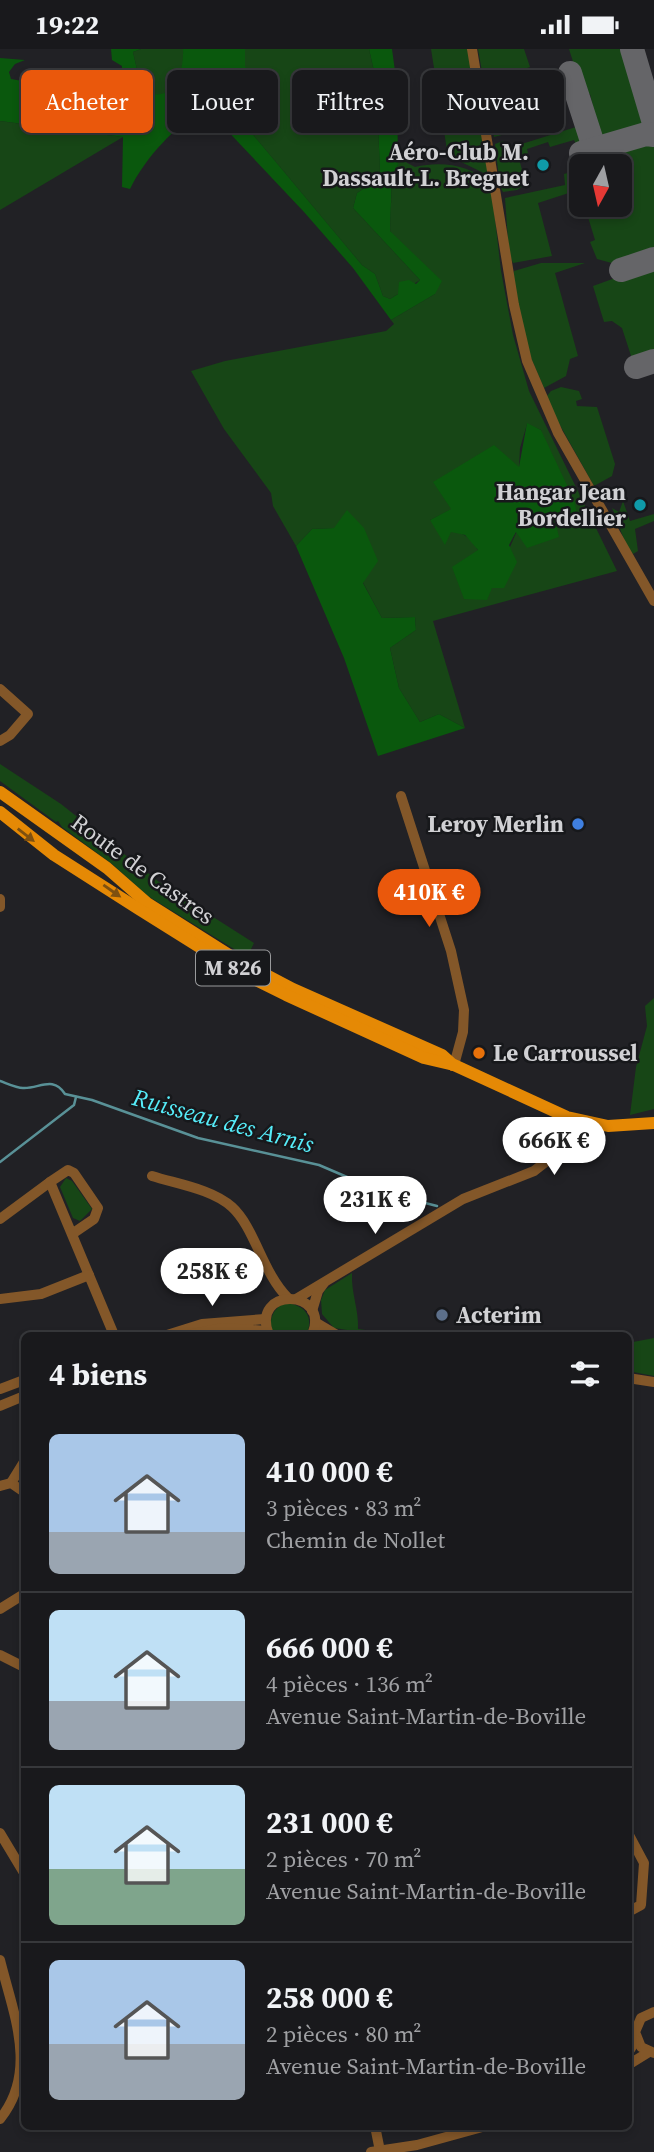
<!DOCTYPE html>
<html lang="fr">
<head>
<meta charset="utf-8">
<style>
	:root { --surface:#19191c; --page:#222225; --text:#f1f3f6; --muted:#9fa0a3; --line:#37383b; --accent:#ea580c }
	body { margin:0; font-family:"Source Serif 4",serif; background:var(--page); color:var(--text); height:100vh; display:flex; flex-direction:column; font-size:26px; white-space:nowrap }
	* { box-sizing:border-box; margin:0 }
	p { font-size:23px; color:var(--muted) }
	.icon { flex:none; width:38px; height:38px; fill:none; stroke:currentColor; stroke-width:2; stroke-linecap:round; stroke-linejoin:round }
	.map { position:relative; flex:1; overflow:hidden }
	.details { position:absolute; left:21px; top:1283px; width:611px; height:798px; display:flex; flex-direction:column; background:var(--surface); border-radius:10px; box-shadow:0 4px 10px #0003,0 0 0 2px var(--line) }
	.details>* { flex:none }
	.hud { position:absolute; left:21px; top:21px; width:612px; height:63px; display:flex; gap:14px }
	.needle { width:46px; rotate:188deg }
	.tools { position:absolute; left:569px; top:105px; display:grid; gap:14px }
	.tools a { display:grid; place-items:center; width:63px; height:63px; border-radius:10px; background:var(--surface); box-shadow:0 4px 10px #0003,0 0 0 2px var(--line); font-size:35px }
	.price { position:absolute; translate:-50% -60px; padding:0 16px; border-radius:24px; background:#fff; color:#222; font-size:23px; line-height:46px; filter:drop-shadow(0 2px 4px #0008) }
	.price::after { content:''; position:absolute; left:50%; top:42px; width:21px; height:16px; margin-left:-10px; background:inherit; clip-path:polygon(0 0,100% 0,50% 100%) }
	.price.active { background:var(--accent); color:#fff }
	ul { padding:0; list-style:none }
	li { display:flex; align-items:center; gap:21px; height:175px; padding:0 28px }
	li+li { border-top:2px solid var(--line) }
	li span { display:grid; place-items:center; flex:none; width:196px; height:140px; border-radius:10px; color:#555 }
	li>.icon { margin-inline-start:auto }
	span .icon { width:84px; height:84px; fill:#fffc; stroke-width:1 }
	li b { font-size:30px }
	h2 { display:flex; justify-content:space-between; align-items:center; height:84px; padding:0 28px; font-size:30px }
	.chip { padding:0 24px; border-radius:10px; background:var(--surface); box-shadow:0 4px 10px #0003,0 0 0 2px var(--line); font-size:24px; line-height:63px }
	.chip.active { background:var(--accent); color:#fff }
	.status { display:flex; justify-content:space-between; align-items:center; height:49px; padding:0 35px; background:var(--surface); direction:ltr }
	.status svg { height:19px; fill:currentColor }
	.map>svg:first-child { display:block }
	.green { fill:#174616; fill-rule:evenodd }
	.forest { fill:#0a580d }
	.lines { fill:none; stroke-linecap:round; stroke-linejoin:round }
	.stream { stroke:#599197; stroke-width:2.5 }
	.taxiway { stroke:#656568; stroke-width:24 }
	.minor { stroke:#835729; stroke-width:10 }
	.major { stroke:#e58905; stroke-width:12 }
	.oneway { fill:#7e5010 }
	.culture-dot { fill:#0f9aa8; stroke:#17181b; stroke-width:2.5 }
	.shop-dot { fill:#3f7fe0; stroke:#17181b; stroke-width:2.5 }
	.food-dot { fill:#e8710a; stroke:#17181b; stroke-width:2.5 }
	.service-dot { fill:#5c6f8a; stroke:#17181b; stroke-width:2.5 }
	.labels { text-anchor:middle; stroke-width:5; stroke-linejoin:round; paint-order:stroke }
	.shield { fill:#17181b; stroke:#999a9c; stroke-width:2 }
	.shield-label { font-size:21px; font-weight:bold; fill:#d1d1d4 }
	.poi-label { font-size:23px; font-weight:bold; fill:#d1d1d4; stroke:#17181b; text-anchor:end }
	.street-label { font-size:23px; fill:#d1d1d4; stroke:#17181b }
	.water-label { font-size:24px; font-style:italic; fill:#56edfa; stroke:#17181b }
</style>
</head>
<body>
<div class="status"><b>19:22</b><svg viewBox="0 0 49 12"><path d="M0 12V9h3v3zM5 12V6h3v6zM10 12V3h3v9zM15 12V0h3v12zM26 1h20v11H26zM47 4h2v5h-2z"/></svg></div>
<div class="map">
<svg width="654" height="2103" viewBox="0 0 654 2103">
	<rect width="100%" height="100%" fill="#212125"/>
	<g class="green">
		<path d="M 141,0 L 183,0 L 184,19 L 167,45 L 155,48 L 142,42 L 133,3 Z"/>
		<path d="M 245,0 L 369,0 L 376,31 L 380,122 L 369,136 L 357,144 L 353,159 L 420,231 L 390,250 L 383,247 L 375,225 L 362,216 L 219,45 L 222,35 L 245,18 Z"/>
		<path d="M 431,0 L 469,0 L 490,127 L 457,111 L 447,101 Z"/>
		<path d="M 478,0 L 524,0 L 530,18 L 484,34 Z"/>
		<path d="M 569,0 L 626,0 L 647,71 L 645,78 L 603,92 L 596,89 L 588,59 L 593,57 L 590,45 L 584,47 Z"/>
		<path d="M 559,27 L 562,38 L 511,54 L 517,73 L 502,78 L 502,86 L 494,88 L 484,45 L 497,41 L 500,50 Z"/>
		<path d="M 0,72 L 123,88 L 0,161 Z"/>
		<path d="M 576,78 L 582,79 L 586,98 L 577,97 L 574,91 L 550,98 L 548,93 L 527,100 L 528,104 L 519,110 L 526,135 L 517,141 L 503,143 L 500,137 L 495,95 L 503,92 L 506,100 Z"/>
		<path d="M 644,91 L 654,95 L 654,205 L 619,216 L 597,210 L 590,193 L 595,191 L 585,158 L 620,156 L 620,117 L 602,117 L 601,107 L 606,102 Z"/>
		<path d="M 398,109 L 415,118 C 441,112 469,115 491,135 L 501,222 L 513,286 L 529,342 L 617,522 L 433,572 L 465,679 L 439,665 L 420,673 L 399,639 L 390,599 L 416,581 L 415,568 L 382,569 L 334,479 L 312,480 L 296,497 L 273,457 L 271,444 L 224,380 L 191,322 L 225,312 L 386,282 L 394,275 L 391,271 L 435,245 L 390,182 L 392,126 L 398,116 ZM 527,375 L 541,381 L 554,467 L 517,482 L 492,539 C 486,522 482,500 467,488 C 462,484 439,476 430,471 L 452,460 L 434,433 L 519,419 L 520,399 Z"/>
		<path d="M 581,120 L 581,147 L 578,141 L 538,154 L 552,207 L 513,214 L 509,205 L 505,149 L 565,136 L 564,125 Z"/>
		<path d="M 541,214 L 585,214 L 555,224 L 578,307 L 570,310 L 566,327 L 544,339 L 528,302 L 513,228 L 514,222 Z"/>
		<path d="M 654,215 L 654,307 L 633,313 L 622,279 L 612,272 L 604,273 L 593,237 Z"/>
		<path d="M 561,338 L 579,342 L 582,350 L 576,352 L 577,357 L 597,358 L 615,415 L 612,427 L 594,437 L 547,353 L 546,348 L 551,342 Z"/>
		<path d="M 623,452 L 630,472 L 654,465 L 654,472 L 635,480 L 638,502 L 633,505 C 621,490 620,475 612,459 L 619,463 Z"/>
		<path d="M 0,715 L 61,755 L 163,836 L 254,894 L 247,908 L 148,847 L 112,815 L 62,778 L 58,772 L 56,773 L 0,732 Z"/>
		<path d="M 654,949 L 654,1060 L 630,1066 L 636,1018 L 647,977 L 645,957 Z"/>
		<path d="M 66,1129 L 72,1132 L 92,1160 L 80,1172 L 73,1169 L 60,1138 Z"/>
		<path d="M 352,1224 C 351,1244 359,1261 358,1280 L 380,1283 L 380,1286 L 334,1279 L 322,1265 L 321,1251 L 325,1241 Z"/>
		<path d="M 285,1254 C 304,1255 315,1268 306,1286 L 274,1286 C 267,1273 272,1260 285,1254 Z"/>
		<path d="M 654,1289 L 654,1327 L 628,1322 L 628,1294 Z"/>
	</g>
	<g class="forest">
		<path d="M 111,0 L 141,0 L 133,3 L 142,42 C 173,56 184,26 183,0 L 245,0 L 245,18 L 251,21 L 246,34 L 223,35 L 219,45 L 362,216 L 375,225 L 383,247 L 390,250 L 398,245 L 399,233 L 409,231 L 416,235 L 420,231 L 353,159 L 357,144 L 369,136 L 380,122 L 376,31 L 369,0 L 392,0 L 397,37 L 398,116 L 392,126 L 390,182 L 442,232 L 435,245 L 391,271 L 353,219 L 304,163 L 204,57 C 174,80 147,106 130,140 L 122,138 L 123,88 L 0,72 L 0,9 L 25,11 L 15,15 L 9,23 L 11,30 L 40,35 L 47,46 L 53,44 L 60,57 L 77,57 L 112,48 L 121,33 L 122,17 L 112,11 Z"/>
		<path d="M 527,374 L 541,381 L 574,451 L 579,473 L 568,477 L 554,468 L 559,488 L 527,499 L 516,483 L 509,496 L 517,513 L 504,539 L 492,539 L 487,551 L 464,550 L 452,518 L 478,501 L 465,486 L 451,483 L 445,496 L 430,471 L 451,460 L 433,433 L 494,396 L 519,418 Z"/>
		<path d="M 347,461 L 364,479 L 378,512 L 363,534 L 382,569 L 415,568 L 416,581 L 390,599 L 399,639 L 420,673 L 439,665 L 465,679 L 378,707 L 344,609 L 296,497 L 312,480 L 334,479 Z"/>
	</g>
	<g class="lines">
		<g class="stream">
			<path d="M 0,1032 C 6,1034 16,1039 23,1039 C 39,1040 53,1026 65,1045 L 92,1051 L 198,1089 L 319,1116 L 382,1143 L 437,1157"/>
			<path d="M 0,1113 L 74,1056 L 76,1048"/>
		</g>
		<g class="taxiway">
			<path d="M 632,0 L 654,74"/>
			<path d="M 570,24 L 600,117"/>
			<path d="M 581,104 L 646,85 L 654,86"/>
			<path d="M 621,221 L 654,210"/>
			<path d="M 636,318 L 654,312"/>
		</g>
		<g class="minor">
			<path d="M 472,0 L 514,256 L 527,312 L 558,384 L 654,552"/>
			<path d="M 0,640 L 28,665 L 10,686 L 0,692"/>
			<path d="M 401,747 L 451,902 L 464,961 L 463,983 L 454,1016"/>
			<path d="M 0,850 L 0,858"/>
			<path d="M 152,1127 C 177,1135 212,1140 232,1158 C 255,1179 262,1223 288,1249"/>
			<path d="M 0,1170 L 50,1133"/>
			<path d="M 72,1185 L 94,1170 L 98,1159 L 74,1124 L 68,1121 L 50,1133 L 114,1286"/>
			<path d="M 0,1250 L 41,1245 L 89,1226"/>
			<path d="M 296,1250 L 463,1150 L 534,1122 L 575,1090 L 582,1072"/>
			<path d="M 312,1262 L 318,1242 L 324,1234"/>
			<path d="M 315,1273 L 337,1286"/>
			<path d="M 167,1286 L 202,1275 L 265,1270"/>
			<path d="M 188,1286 L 223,1279 L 267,1282"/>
			<path d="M 269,1286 C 249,1237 332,1239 312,1286"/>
			<path d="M 628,1329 L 654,1333"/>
			<path d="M 0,1340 L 24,1331"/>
			<path d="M 0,1357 L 24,1347"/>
			<path d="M 11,1434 L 24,1413"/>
			<path d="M 0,1437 L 11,1434 L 24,1443"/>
			<path d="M 0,1560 L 24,1545"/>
			<path d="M 0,1606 L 24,1618"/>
			<path d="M 0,1784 L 24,1824"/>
			<path d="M 628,1784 L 644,1814 L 641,1856 L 628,1863"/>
			<path d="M 0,1911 C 13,1964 39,2022 0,2070"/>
			<path d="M 654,1963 L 641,1969 L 635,1983 L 641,1998 L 654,2004"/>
			<path d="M 628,2004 L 636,1991"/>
			<path d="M 628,2016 L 649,2003"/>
			<path d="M 375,2077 L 380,2102"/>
			<path d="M 371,2103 L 417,2096 L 486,2077"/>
		</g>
		<g class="major">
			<path d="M 0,743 L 107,819 L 147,854 L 234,909 L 293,940 L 442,1006 L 453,1016"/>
			<path d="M 0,763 L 54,806 L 137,859 L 236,921 L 286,946 L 424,1009 L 454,1016 L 567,1068 L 608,1077 L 654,1074"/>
		</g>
	</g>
	<defs><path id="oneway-solid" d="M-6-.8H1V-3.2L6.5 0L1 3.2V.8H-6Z" transform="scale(1.75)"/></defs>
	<g class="oneway">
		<use href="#oneway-solid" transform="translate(26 786) rotate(38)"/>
		<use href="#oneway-solid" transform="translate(112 842) rotate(35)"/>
	</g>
	<g class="culture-dot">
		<circle cx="543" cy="116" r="7"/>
		<circle cx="640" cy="456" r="7"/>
	</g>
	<circle class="shop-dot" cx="578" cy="775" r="7"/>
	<circle class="food-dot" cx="479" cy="1004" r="7"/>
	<circle class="service-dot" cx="442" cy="1266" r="7"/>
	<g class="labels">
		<rect class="shield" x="196" y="901.5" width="74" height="35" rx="5"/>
		<g class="shield-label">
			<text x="233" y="926">M 826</text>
		</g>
		<g class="poi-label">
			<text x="529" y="111">Aéro-Club M.<tspan x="529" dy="26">Dassault-L. Breguet</tspan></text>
			<text x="626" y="451">Hangar Jean<tspan x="626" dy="26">Bordellier</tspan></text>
			<text x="564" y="783">Leroy Merlin</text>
			<text x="493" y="1012" text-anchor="start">Le Carroussel</text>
			<text x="456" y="1274" text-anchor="start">Acterim</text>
		</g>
		<g class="street-label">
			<text transform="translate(143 820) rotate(36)" y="8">Route de Castres</text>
		</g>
		<g class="water-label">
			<text transform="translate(223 1072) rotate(15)" y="8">Ruisseau des Arnis</text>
		</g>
	</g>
</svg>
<div class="tools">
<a><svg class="needle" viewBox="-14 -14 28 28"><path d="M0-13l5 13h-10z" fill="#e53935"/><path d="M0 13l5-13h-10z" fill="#9fa0a3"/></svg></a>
</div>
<b class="price active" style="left:429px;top:880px">410K €</b>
<b class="price" style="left:554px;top:1128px">666K €</b>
<b class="price" style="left:375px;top:1187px">231K €</b>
<b class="price" style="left:212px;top:1259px">258K €</b>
<div class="hud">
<a class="chip active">Acheter</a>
<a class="chip">Louer</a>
<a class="chip">Filtres</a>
<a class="chip">Nouveau</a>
</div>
<section class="details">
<h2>4 biens<svg class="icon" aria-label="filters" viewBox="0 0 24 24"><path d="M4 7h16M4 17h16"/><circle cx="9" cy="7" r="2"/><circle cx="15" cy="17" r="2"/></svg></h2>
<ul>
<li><span style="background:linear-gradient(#a9c7e8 70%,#9aa5b1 0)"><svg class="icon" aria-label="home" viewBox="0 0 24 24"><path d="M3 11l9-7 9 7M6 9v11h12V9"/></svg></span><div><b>410 000 €</b><p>3 pièces · 83 m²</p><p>Chemin de Nollet</p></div></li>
<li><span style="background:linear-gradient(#bfe0f5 65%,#9aa5b1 0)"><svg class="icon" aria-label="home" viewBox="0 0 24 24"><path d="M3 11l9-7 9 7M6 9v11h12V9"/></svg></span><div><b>666 000 €</b><p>4 pièces · 136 m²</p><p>Avenue Saint-Martin-de-Boville</p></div></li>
<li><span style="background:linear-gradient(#bfe0f5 60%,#7fa58c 0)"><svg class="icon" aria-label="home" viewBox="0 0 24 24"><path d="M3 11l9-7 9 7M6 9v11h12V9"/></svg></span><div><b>231 000 €</b><p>2 pièces · 70 m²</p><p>Avenue Saint-Martin-de-Boville</p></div></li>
<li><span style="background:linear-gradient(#a9c7e8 60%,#9aa5b1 0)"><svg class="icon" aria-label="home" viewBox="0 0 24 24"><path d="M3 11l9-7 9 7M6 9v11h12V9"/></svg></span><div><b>258 000 €</b><p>2 pièces · 80 m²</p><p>Avenue Saint-Martin-de-Boville</p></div></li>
</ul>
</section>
</div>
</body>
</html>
